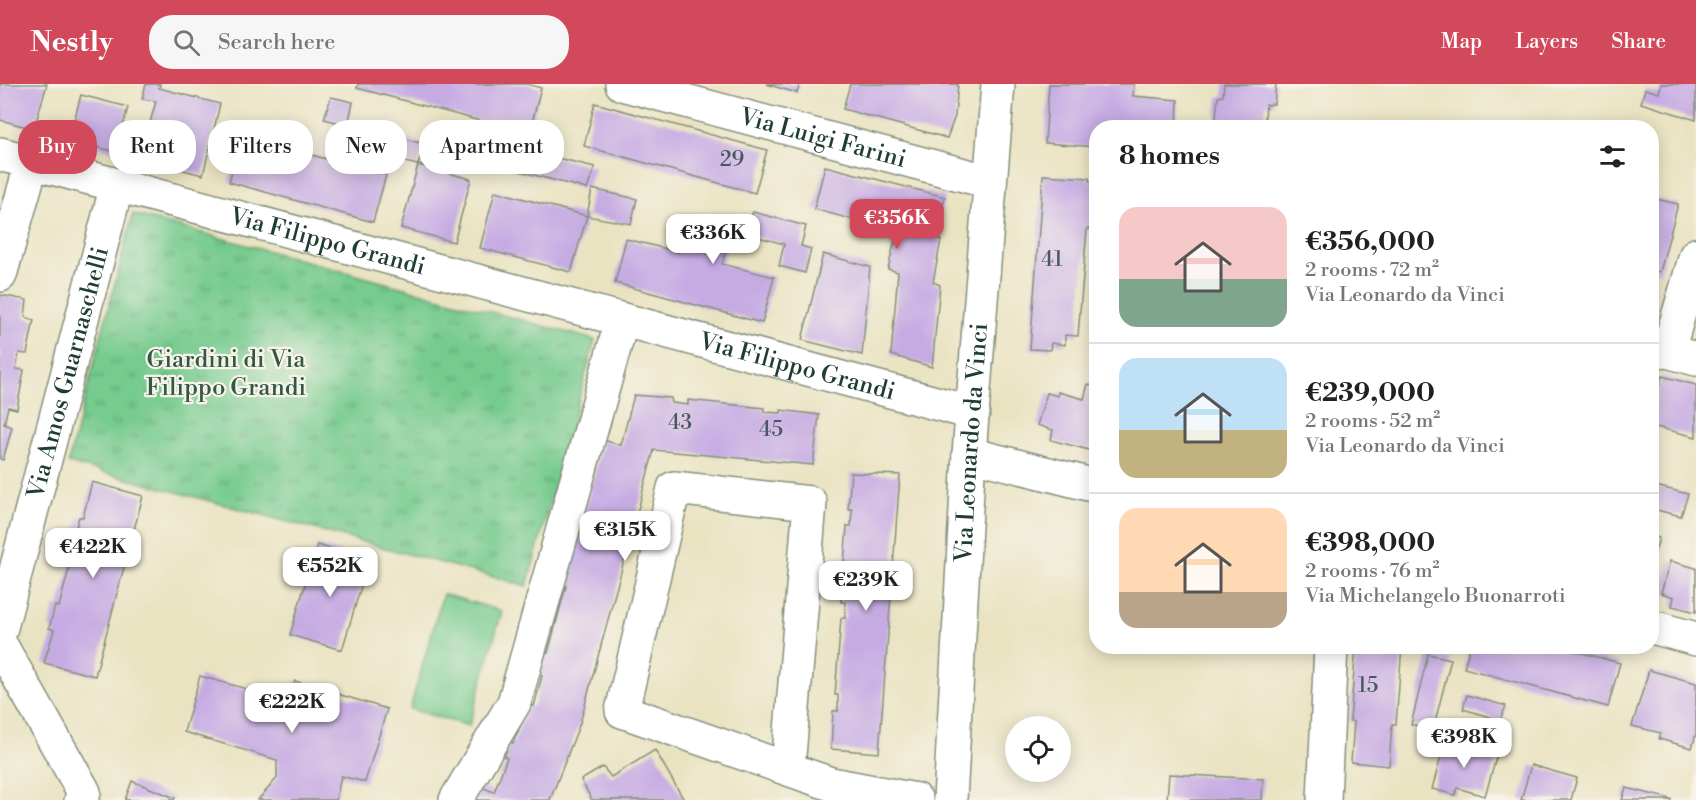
<!DOCTYPE html>
<html lang="en">
<head>
<meta charset="utf-8">
<style>
	:root { --surface:#fff; --page:#f6f6f6; --text:#202124; --muted:#757577; --line:#e0e0e0; --accent:#d1495b }
	body { margin:0; font-family:"Libre Bodoni",serif; background:var(--page); color:var(--text); height:100vh; display:flex; flex-direction:column; font-size:22px; white-space:nowrap }
	* { box-sizing:border-box; margin:0 }
	p { font-size:20px; color:var(--muted) }
	.icon { flex:none; width:33px; height:33px; fill:none; stroke:currentColor; stroke-width:2; stroke-linecap:round; stroke-linejoin:round }
	.map { position:relative; flex:1; overflow:hidden }
	.panel { position:absolute; left:1089px; top:36px; width:570px; height:534px; display:flex; flex-direction:column; background:var(--surface); border-radius:24px; box-shadow:0 3px 15px #0003 }
	.panel>* { flex:none }
	.top-card { position:absolute; left:18px; top:36px; width:570px; height:54px; display:flex; gap:12px }
	.fabs { position:absolute; left:1005px; top:632px; display:grid; gap:12px }
	.fabs a { display:grid; place-items:center; width:66px; height:66px; border-radius:50%; background:var(--surface); box-shadow:0 3px 15px #0003; font-size:30px }
	.price { position:absolute; translate:-50% -51px; padding:0 14px; border-radius:12px; background:#fff; color:#222; font-size:20px; line-height:39px; filter:drop-shadow(0 2px 3px #0008) }
	.price::after { content:''; position:absolute; left:50%; top:36px; width:18px; height:14px; margin-left:-9px; background:inherit; clip-path:polygon(0 0,100% 0,50% 100%) }
	.price.selected { background:var(--accent); color:#fff }
	ul { padding:0; list-style:none }
	li { display:flex; align-items:center; gap:18px; height:150px; padding:0 30px }
	li+li { border-top:2px solid var(--line) }
	li span { display:grid; place-items:center; flex:none; width:168px; height:120px; border-radius:18px; color:#555 }
	li>.icon { margin-inline-start:auto }
	span .icon { width:72px; height:72px; fill:#fffc; stroke-width:1 }
	li b { font-size:26px }
	h2 { display:flex; justify-content:space-between; align-items:center; height:72px; padding:0 30px; font-size:26px }
	.chip { padding:0 21px; border-radius:24px; background:var(--surface); box-shadow:0 3px 15px #0003; font-size:21px; line-height:54px }
	.chip.selected { background:var(--accent); color:#fff }
	header { display:flex; align-items:center; gap:36px; box-sizing:border-box; height:84px; padding:0 30px; background:var(--accent); color:#fff }
	header strong { font-size:28px }
	nav { display:flex; gap:33px; margin-inline-start:auto; font-size:21px }
	.search { width:420px; height:54px; background:var(--page); display:flex; align-items:center; gap:15px; box-sizing:border-box; padding:0 21px; border-radius:24px; color:var(--muted); font-size:22px }
	.map>svg:first-child { display:block }
	.grass { fill:url(#grass-tufts); stroke:#4a8461; stroke-width:1.5 }
	.pitch { fill:#76cb8e; stroke:#4a8461; stroke-width:1.5 }
	.building { fill:#c6abe3 }
	.lines { fill:none; stroke-linecap:round; stroke-linejoin:round }
	.minor-casing { stroke:#84907b; stroke-width:36 }
	.minor { stroke:#fff; stroke-width:33 }
	.labels { text-anchor:middle; stroke-width:4.5; stroke-linejoin:round; paint-order:stroke }
	.number-label { font-size:21px; fill:#495860 }
	.street-label { font-size:24px; fill:#1f3d34; stroke:#f7f3e8 }
	.park-label { font-size:24px; fill:#305946; stroke:#f7f3e8 }
</style>
</head>
<body>
<header>
<strong>Nestly</strong>
<div class="search"><svg class="icon" aria-label="search" viewBox="0 0 24 24"><circle cx="10" cy="10" r="6"/><path d="M15 15l6 6"/></svg>Search here</div>
<nav><a>Map</a><a>Layers</a><a>Share</a></nav>
</header>
<div class="map">
<svg width="1696" height="716" viewBox="0 0 1696 716">
	<defs>
		<pattern id="grass-tufts" width="24" height="20" patternUnits="userSpaceOnUse" patternTransform="scale(1.5)"><rect width="24" height="20" fill="#76cb8e"/><path d="M3 7l-1-3M5 7V3M7 7l1-3M15 17l-1-3M17 17v-4M19 17l1-3" fill="none" stroke="#60a675"/></pattern>
	</defs>
	<rect width="100%" height="100%" fill="#f7f3e8"/>
	<filter id="ink" filterUnits="userSpaceOnUse"><feTurbulence type="fractalNoise" baseFrequency=".0167" numOctaves="2"/><feDisplacementMap in="SourceGraphic" scale="12" xChannelSelector="R" yChannelSelector="G"/><feConvolveMatrix kernelMatrix="1 2 1 2 8 2 1 2 1" color-interpolation-filters="sRGB"/></filter>
	<filter id="wash" filterUnits="userSpaceOnUse"><feTurbulence type="fractalNoise" baseFrequency=".008" numOctaves="4" result="noise"/><feDisplacementMap in="SourceGraphic" scale="24" xChannelSelector="R" yChannelSelector="G"/><feGaussianBlur stdDeviation="1.35" result="paint"/><feColorMatrix in="noise" values="0 0 0 0 0 0 0 0 0 0 0 0 0 0 0 0 0 1.4 0 .05"/><feComposite in="paint" operator="in"/></filter>
	<g filter="url(#wash)">
		<rect width="100%" height="100%" fill="#eae3c2"/>
		<path class="grass" d="M 133,130 L 595,256 L 527,502 L 68,379 Z"/>
		<path class="pitch" d="M 443,510 L 502,527 L 469,642 L 410,625 Z"/>
		<g id="blocks">
			<g class="building">
				<path d="M 0,0 L 47,0 L 34,45 L 0,36 Z"/>
				<path d="M 146,0 L 160,0 L 159,4 L 220,20 L 203,91 L 140,75 L 156,17 L 142,15 Z"/>
				<path d="M 358,0 L 527,0 L 541,4 L 529,50 L 357,4 Z"/>
				<path d="M 766,0 L 800,0 L 797,9 Z"/>
				<path d="M 850,0 L 958,0 L 955,32 L 947,54 L 843,25 Z"/>
				<path d="M 1049,0 L 1134,0 L 1133,12 L 1178,16 L 1177,44 L 1096,44 L 1096,63 L 1045,59 Z"/>
				<path d="M 1224,0 L 1276,0 L 1274,20 L 1266,21 L 1264,44 L 1215,44 L 1218,13 L 1223,12 Z"/>
				<path d="M 1661,0 L 1696,0 L 1696,36 L 1641,19 L 1645,5 L 1659,9 Z"/>
				<path d="M 81,11 L 128,23 L 116,68 L 69,56 Z"/>
				<path d="M 331,13 L 353,18 L 348,41 L 324,35 Z"/>
				<path d="M 595,19 L 767,66 L 755,109 L 584,62 Z"/>
				<path d="M 375,48 L 425,60 L 418,81 L 390,75 L 392,68 L 372,62 Z"/>
				<path d="M 241,52 L 386,91 L 373,138 L 229,98 Z"/>
				<path d="M 524,66 L 595,83 L 587,105 L 519,87 Z"/>
				<path d="M 418,81 L 471,95 L 454,158 L 401,144 Z"/>
				<path d="M 825,82 L 945,113 L 934,153 L 941,156 L 933,198 L 940,201 L 932,283 L 891,271 L 898,188 L 888,185 L 897,148 L 814,125 Z"/>
				<path d="M 1043,91 L 1089,94 L 1089,97 L 1096,97 L 1096,145 L 1087,145 L 1078,252 L 1065,251 L 1065,261 L 1051,259 L 1050,266 L 1030,265 Z"/>
				<path d="M 592,105 L 637,115 L 631,140 L 587,132 Z"/>
				<path d="M 495,107 L 587,132 L 571,188 L 480,164 Z"/>
				<path d="M 1652,114 L 1678,120 L 1660,188 L 1655,187 L 1652,196 Z"/>
				<path d="M 753,128 L 806,142 L 801,162 L 811,165 L 805,189 L 779,182 L 784,160 L 732,146 L 722,180 L 774,193 L 762,239 L 615,199 L 626,155 L 679,168 L 688,131 L 726,142 L 730,131 L 750,135 Z"/>
				<path d="M 823,170 L 870,183 L 862,271 L 802,256 Z"/>
				<path d="M 0,211 L 27,216 L 25,233 L 34,236 L 27,270 L 19,269 L 16,285 L 24,286 L 17,325 L 8,323 L 4,340 L 12,343 L 3,376 L 0,375 Z"/>
				<path d="M 1662,292 L 1696,301 L 1696,353 L 1652,342 L 1652,330 Z"/>
				<path d="M 1088,300 L 1096,302 L 1096,360 L 1092,359 L 1089,366 L 1051,356 L 1053,346 L 1037,341 L 1047,309 L 1058,312 L 1058,308 L 1084,315 Z"/>
				<path d="M 634,311 L 671,314 L 672,319 L 688,321 L 688,316 L 764,324 L 764,328 L 781,329 L 781,326 L 819,331 L 813,381 L 654,366 L 580,639 L 550,716 L 475,716 L 481,703 L 494,708 L 507,674 L 504,673 L 510,658 L 513,659 L 529,622 L 534,622 L 542,592 L 539,591 L 545,568 L 548,569 L 566,502 L 562,501 L 567,479 L 571,480 L 603,356 L 621,361 Z"/>
				<path d="M 851,389 L 900,391 L 879,669 L 831,665 L 833,627 L 838,627 L 838,611 L 835,611 L 841,534 L 845,534 L 845,518 L 841,518 L 847,442 L 851,442 L 852,425 L 848,425 Z"/>
				<path d="M 92,398 L 143,412 L 95,592 L 44,579 L 54,546 L 49,544 L 55,522 L 59,523 L 77,454 L 73,453 L 79,433 L 83,433 Z"/>
				<path d="M 1652,401 L 1688,410 L 1681,432 L 1652,425 Z"/>
				<path d="M 1652,452 L 1659,454 L 1652,479 Z"/>
				<path d="M 317,461 L 369,476 L 342,566 L 290,551 Z"/>
				<path d="M 1670,477 L 1696,484 L 1696,528 L 1672,522 L 1674,513 L 1661,509 Z"/>
				<path d="M 1356,562 L 1402,562 L 1396,640 L 1392,640 L 1389,682 L 1351,678 L 1354,638 L 1350,637 Z"/>
				<path d="M 1470,562 L 1556,562 L 1620,579 L 1608,623 L 1464,584 Z"/>
				<path d="M 1428,570 L 1451,575 L 1434,642 L 1411,641 Z"/>
				<path d="M 1649,586 L 1696,599 L 1696,650 L 1692,664 L 1659,655 L 1661,649 L 1632,642 Z"/>
				<path d="M 200,592 L 290,617 L 295,597 L 387,625 L 365,698 L 341,692 L 336,716 L 258,716 L 277,694 L 277,676 L 184,648 Z"/>
				<path d="M 1467,611 L 1506,622 L 1500,636 L 1463,625 Z"/>
				<path d="M 1446,654 L 1497,671 L 1485,712 L 1457,704 L 1455,711 L 1432,705 Z"/>
				<path d="M 655,666 L 684,716 L 592,716 L 581,696 L 603,683 L 611,693 Z"/>
				<path d="M 1531,681 L 1577,694 L 1571,716 L 1521,716 Z"/>
				<path d="M 1169,690 L 1263,695 L 1262,716 L 1167,716 Z"/>
				<path d="M 132,697 L 175,714 L 174,716 L 125,716 Z"/>
				<path d="M 1626,704 L 1671,715 L 1671,716 L 1622,716 Z"/>
			</g>
		</g>
	</g>
	<g filter="url(#ink)">
		<use href="#blocks" fill-opacity="0" stroke="#84907b" stroke-width="1.5"/>
		<g class="lines">
			<defs>
				<g id="minor">
					<path id="s1" d="M 622,0 L 990,98"/>
					<path id="s2" d="M 0,70 L 973,329"/>
					<path d="M 0,191 L 32,78"/>
					<path d="M 1652,263 L 1696,275"/>
					<path d="M 1668,267 L 1696,171"/>
					<path d="M 969,370 L 1096,402"/>
					<path d="M 1652,543 L 1696,555"/>
					<path id="s3" d="M 0,547 L 117,101"/>
					<path d="M 0,560 L 84,708 L 81,716"/>
					<path d="M 788,684 L 810,419 L 674,404 L 622,627 L 831,700 L 916,716"/>
					<path d="M 456,716 L 514,619 L 622,236"/>
					<path id="s4" d="M 950,716 L 969,370 L 998,0"/>
					<path d="M 1324,716 L 1331,562"/>
				</g>
			</defs>
			<use href="#minor" class="minor-casing"/>
			<use href="#minor" class="minor"/>
		</g>
	</g>
	<g class="labels">
		<g class="number-label">
			<text x="732" y="82">29</text>
			<text x="1052" y="182">41</text>
			<text x="680" y="345">43</text>
			<text x="771" y="352">45</text>
			<text x="1368" y="608">15</text>
		</g>
		<g class="street-label">
			<text dy="8" stroke="none"><textPath href="#s1" startOffset="208">Via Luigi Farini</textPath></text>
			<text dy="8" stroke="none"><textPath href="#s2" startOffset="339">Via Filippo Grandi</textPath></text>
			<text dy="8" stroke="none"><textPath href="#s2" startOffset="825">Via Filippo Grandi</textPath></text>
			<text dy="8" stroke="none"><textPath href="#s3" startOffset="267">Via Amos Guarnaschelli</textPath></text>
			<text dy="8" stroke="none"><textPath href="#s4" startOffset="358">Via Leonardo da Vinci</textPath></text>
		</g>
		<g class="park-label">
			<text x="226" y="283">Giardini di Via<tspan x="226" dy="28">Filippo Grandi</tspan></text>
		</g>
	</g>
</svg>
<div class="fabs">
<a><svg class="icon" aria-label="locate" viewBox="0 0 24 24"><circle cx="12" cy="12" r="6"/><path d="M12 2v4M12 18v4M2 12h4M18 12h4"/></svg></a>
</div>
<b class="price selected" style="left:897px;top:166px">€356K</b>
<b class="price" style="left:713px;top:181px">€336K</b>
<b class="price" style="left:625px;top:478px">€315K</b>
<b class="price" style="left:93px;top:495px">€422K</b>
<b class="price" style="left:330px;top:514px">€552K</b>
<b class="price" style="left:866px;top:528px">€239K</b>
<b class="price" style="left:292px;top:650px">€222K</b>
<b class="price" style="left:1464px;top:685px">€398K</b>
<div class="top-card">
<a class="chip selected">Buy</a>
<a class="chip">Rent</a>
<a class="chip">Filters</a>
<a class="chip">New</a>
<a class="chip">Apartment</a>
</div>
<section class="panel">
<h2>8 homes<svg class="icon" aria-label="filters" viewBox="0 0 24 24"><path d="M4 7h16M4 17h16"/><circle cx="9" cy="7" r="2"/><circle cx="15" cy="17" r="2"/></svg></h2>
<ul>
<li><span style="background:linear-gradient(#f6c9c9 60%,#7fa58c 0)"><svg class="icon" aria-label="home" viewBox="0 0 24 24"><path d="M3 11l9-7 9 7M6 9v11h12V9"/></svg></span><div><b>€356,000</b><p>2 rooms · 72 m²</p><p>Via Leonardo da Vinci</p></div></li>
<li><span style="background:linear-gradient(#bfe0f5 60%,#c2b280 0)"><svg class="icon" aria-label="home" viewBox="0 0 24 24"><path d="M3 11l9-7 9 7M6 9v11h12V9"/></svg></span><div><b>€239,000</b><p>2 rooms · 52 m²</p><p>Via Leonardo da Vinci</p></div></li>
<li><span style="background:linear-gradient(#ffd9b3 70%,#b9a48a 0)"><svg class="icon" aria-label="home" viewBox="0 0 24 24"><path d="M3 11l9-7 9 7M6 9v11h12V9"/></svg></span><div><b>€398,000</b><p>2 rooms · 76 m²</p><p>Via Michelangelo Buonarroti</p></div></li>
</ul>
</section>
</div>
</body>
</html>
